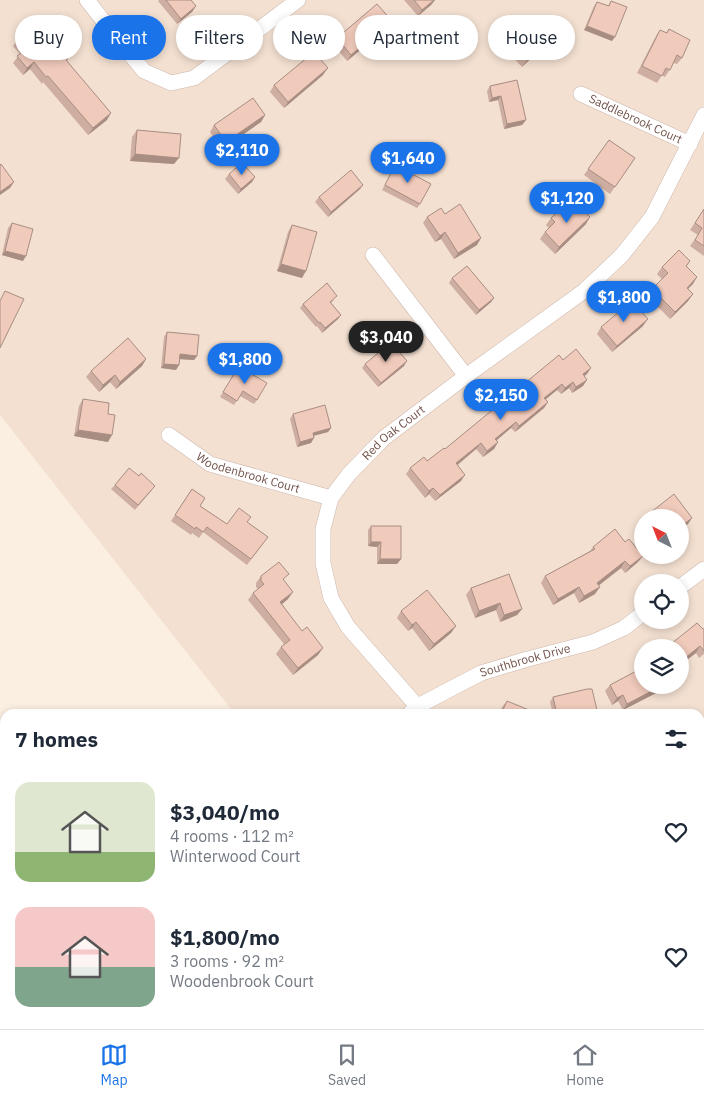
<!DOCTYPE html>
<html lang="en">
<head>
<meta charset="utf-8">
<style>
	:root { --surface:#fff; --page:#f2f2f3; --text:#1f2937; --muted:#747a83; --line:#e0e1e3; --accent:#1a73e8 }
	body { margin:0; font-family:"IBM Plex Sans",sans-serif; background:var(--page); color:var(--text); height:100vh; display:flex; flex-direction:column; font-size:19px; white-space:nowrap }
	* { box-sizing:border-box; margin:0 }
	p { font-size:16px; color:var(--muted) }
	.icon { flex:none; width:28px; height:28px; fill:none; stroke:currentColor; stroke-width:2; stroke-linecap:round; stroke-linejoin:round }
	.map { position:relative; flex:1; overflow:hidden }
	.panel { position:absolute; left:0px; top:709px; width:705px; height:321px; display:flex; flex-direction:column; background:var(--surface); border-radius:15px 15px 0 0; box-shadow:0 2px 8px #0003 }
	.panel>* { flex:none }
	.banner { position:absolute; left:15px; top:15px; width:675px; height:45px; display:flex; gap:10px }
	.needle { width:32px; rotate:318deg }
	.tools { position:absolute; left:634px; top:509px; display:grid; gap:10px }
	.tools a { display:grid; place-items:center; width:55px; height:55px; border-radius:50%; background:var(--surface); box-shadow:0 2px 8px #0003; font-size:25px }
	.price { position:absolute; translate:-50% -42px; padding:0 11px; border-radius:18px; background:var(--accent); color:#fff; font-size:16px; line-height:32px; filter:drop-shadow(0 1px 2px #0008) }
	.price::after { content:''; position:absolute; left:50%; top:30px; width:15px; height:11px; margin-left:-8px; background:inherit; clip-path:polygon(0 0,100% 0,50% 100%) }
	.price.active { background:#222; color:#fff }
	ul { padding:0; list-style:none }
	li { display:flex; align-items:center; gap:15px; height:125px; padding:0 15px }
	li span { display:grid; place-items:center; flex:none; width:140px; height:100px; border-radius:15px; color:#555 }
	li>.icon { margin-inline-start:auto }
	span .icon { width:60px; height:60px; fill:#fffc; stroke-width:1 }
	li b { font-size:21px }
	h2 { display:flex; justify-content:space-between; align-items:center; height:60px; padding:0 15px; font-size:21px }
	.pill { padding:0 18px; border-radius:22px; background:var(--surface); box-shadow:0 2px 8px #0003; font-size:18px; line-height:45px }
	.pill.active { background:var(--accent); color:#fff }
	.tabs { display:flex; justify-content:space-around; align-items:center; height:70px; border-top:1px solid var(--line); background:var(--surface); font-size:14px; color:var(--muted) }
	.tabs a { display:grid; justify-items:center; gap:2px }
	.tabs .active { color:var(--accent) }
	.map>svg:first-child { display:block }
	.residential { fill:#f3e0d1; fill-rule:evenodd }
	.lines { fill:none; stroke-linecap:round; stroke-linejoin:round }
	.minor-casing { stroke:#ceb7ad; stroke-width:16 }
	.minor { stroke:#fff; stroke-width:15 }
	.wall { fill:#ceaea1 }
	.shaded-wall { fill:#a88d83 }
	.building { fill:#f0cabb; stroke:#a88d83 }
	.labels { text-anchor:middle; stroke-width:5; stroke-linejoin:round; paint-order:stroke }
	.street-label { font-size:12px; fill:#72534a; stroke:#fef3e8 }
</style>
</head>
<body>
<div class="map">
<svg width="704" height="1029" viewBox="0 0 704 1029">
	<rect width="100%" height="100%" fill="#fbefe2"/>
	<path class="residential" d="M 0,0 L 704,0 L 704,1029 L 482,1029 L 479,1025 L 700,1025 L 700,714 L 235,714 L 0,415 ZM 642,518 L 680,518 L 680,555 L 642,555 ZM 642,582 L 680,582 L 680,620 L 642,620 ZM 642,648 L 680,648 L 680,685 L 642,685 Z"/>
	<g class="lines">
		<defs>
			<g id="minor">
				<path d="M 87,0 L 119,41 L 144,71 L 171,83 L 194,78 L 298,0"/>
				<path id="s1" d="M 581,94 L 690,144"/>
				<path d="M 373,255 L 466,376"/>
				<path id="s2" d="M 169,435 L 210,464 L 331,498"/>
				<path d="M 680,587 L 704,569"/>
				<path id="s3" d="M 409,714 L 418,706 L 481,673 L 524,660 L 593,642 L 624,628 L 642,614"/>
				<path id="s4" d="M 424,714 L 348,627 L 331,598 L 323,563 L 323,529 L 331,498 L 349,474 L 384,438 L 466,376 L 584,291 L 622,255 L 652,217 L 704,115"/>
				<path d="M 700,1016 L 704,1013"/>
				<path d="M 659,1025 L 662,1029"/>
				<path d="M 683,1029 L 688,1025"/>
			</g>
		</defs>
		<use href="#minor" class="minor-casing"/>
		<use href="#minor" class="minor"/>
	</g>
	<g class="wall">
		<path d="M 159,0 L 191,0 L 196,6 L 192,12 L 177,24 L 158,1 Z"/>
		<path d="M 404,0 L 435,0 L 431,5 L 418,16 Z"/>
		<path d="M 611,1 L 612,41 L 584,30 L 594,6 L 597,2 L 608,6 Z"/>
		<path d="M 387,28 L 347,61 L 333,44 L 337,38 Z"/>
		<path d="M 669,29 L 682,58 L 677,64 L 674,63 L 665,77 L 662,75 L 657,83 L 637,73 L 656,36 L 660,30 L 666,33 Z"/>
		<path d="M 550,38 L 546,44 L 522,67 L 502,46 L 506,39 Z"/>
		<path d="M 18,40 L 51,50 L 67,61 L 107,120 L 88,135 L 43,82 L 42,84 L 30,69 L 23,75 L 13,63 L 20,54 L 13,46 Z"/>
		<path d="M 323,75 L 284,108 L 270,92 L 274,85 Z"/>
		<path d="M 517,80 L 526,120 L 522,125 L 504,129 L 498,100 L 489,102 L 487,91 L 490,86 Z"/>
		<path d="M 265,115 L 261,122 L 222,149 L 210,132 L 214,125 Z"/>
		<path d="M 137,130 L 174,164 L 130,161 L 132,137 Z"/>
		<path d="M 609,140 L 635,158 L 610,194 L 584,175 Z"/>
		<path d="M 395,165 L 420,204 L 417,208 L 382,190 Z"/>
		<path d="M 229,174 L 255,177 L 252,182 L 238,194 L 225,179 Z"/>
		<path d="M 363,185 L 360,189 L 328,217 L 315,202 L 319,197 Z"/>
		<path d="M 704,209 L 704,256 L 690,246 L 698,235 L 690,230 Z"/>
		<path d="M 445,214 L 477,245 L 454,259 L 441,239 L 435,242 L 423,223 L 427,217 Z"/>
		<path d="M 564,214 L 586,224 L 555,254 L 540,239 L 545,232 L 549,228 L 546,225 L 551,218 Z"/>
		<path d="M 12,223 L 23,261 L 2,255 L 8,228 Z"/>
		<path d="M 292,225 L 302,278 L 277,271 L 288,232 Z"/>
		<path d="M 690,261 L 687,266 L 693,284 L 687,289 L 693,294 L 688,301 L 670,319 L 647,296 L 652,289 L 662,279 L 657,274 L 662,267 Z"/>
		<path d="M 452,278 L 494,298 L 491,302 L 476,315 L 449,283 Z"/>
		<path d="M 334,300 L 331,303 L 341,315 L 338,319 L 322,333 L 317,326 L 316,327 L 300,308 L 303,304 Z"/>
		<path d="M 643,326 L 612,352 L 597,334 L 601,327 Z"/>
		<path d="M 167,332 L 197,356 L 194,360 L 180,359 L 179,365 L 176,370 L 161,368 L 164,337 Z"/>
		<path d="M 146,359 L 142,366 L 116,389 L 110,382 L 99,392 L 86,377 L 91,371 Z"/>
		<path d="M 563,360 L 587,374 L 584,376 L 583,386 L 572,393 L 569,388 L 561,394 L 557,390 L 546,399 L 548,402 L 544,408 L 515,432 L 511,428 L 497,440 L 498,442 L 494,449 L 483,457 L 476,449 L 458,465 L 461,481 L 435,501 L 429,494 L 425,498 L 406,474 L 410,468 L 427,461 L 445,449 Z"/>
		<path d="M 365,364 L 404,366 L 378,387 L 362,368 Z"/>
		<path d="M 237,369 L 257,400 L 254,404 L 240,396 L 234,405 L 220,397 Z"/>
		<path d="M 83,399 L 108,414 L 108,442 L 74,436 L 79,406 Z"/>
		<path d="M 293,414 L 331,428 L 328,432 L 313,436 L 311,443 L 297,447 L 290,419 Z"/>
		<path d="M 115,485 L 152,490 L 135,510 L 111,489 Z"/>
		<path d="M 192,489 L 200,506 L 227,524 L 247,522 L 268,537 L 247,565 L 203,532 L 199,538 L 192,533 L 191,535 L 171,521 Z"/>
		<path d="M 371,526 L 401,559 L 397,564 L 377,564 L 377,547 L 368,546 L 368,530 Z"/>
		<path d="M 593,547 L 638,562 L 625,573 L 621,568 L 598,585 L 595,594 L 579,603 L 574,593 L 553,605 L 541,583 L 545,576 L 590,551 Z"/>
		<path d="M 261,576 L 284,581 L 288,599 L 282,604 L 318,655 L 293,675 L 276,654 L 281,647 L 284,644 L 248,600 L 253,593 L 258,589 L 256,587 L 256,583 Z"/>
		<path d="M 471,588 L 522,609 L 517,615 L 500,622 L 496,610 L 475,618 L 466,595 Z"/>
		<path d="M 401,611 L 451,633 L 429,651 L 412,628 L 408,631 L 397,618 Z"/>
		<path d="M 704,629 L 704,654 L 699,658 L 696,653 L 680,665 L 680,648 Z"/>
		<path d="M 610,685 L 660,691 L 623,710 L 618,701 L 612,705 L 605,691 Z"/>
		<path d="M 553,697 L 597,710 L 594,714 L 553,714 L 550,702 Z"/>
		<path d="M 507,701 L 533,714 L 499,714 L 502,707 Z"/>
	</g>
	<g class="shaded-wall">
		<path d="M 434,0 L 435,0 L 431,5 L 418,16 L 422,10 Z"/>
		<path d="M 196,6 L 192,12 L 177,24 L 181,19 Z"/>
		<path d="M 392,21 L 387,28 L 347,61 L 351,55 Z"/>
		<path d="M 587,26 L 615,37 L 612,41 L 584,30 Z"/>
		<path d="M 550,38 L 546,44 L 522,67 L 527,60 Z"/>
		<path d="M 34,62 L 30,69 L 23,75 L 27,68 Z"/>
		<path d="M 328,68 L 323,75 L 284,108 L 288,102 Z"/>
		<path d="M 501,96 L 498,100 L 489,102 L 492,98 Z"/>
		<path d="M 111,113 L 107,120 L 88,135 L 93,128 Z"/>
		<path d="M 265,115 L 261,122 L 222,149 L 226,142 Z"/>
		<path d="M 526,120 L 522,125 L 504,129 L 507,124 Z"/>
		<path d="M 135,154 L 179,158 L 174,164 L 130,161 Z"/>
		<path d="M 255,177 L 252,182 L 238,194 L 241,189 Z"/>
		<path d="M 14,182 L 10,188 L 0,195 L 0,192 Z"/>
		<path d="M 363,185 L 360,189 L 328,217 L 331,212 Z"/>
		<path d="M 590,217 L 586,224 L 555,254 L 559,247 Z"/>
		<path d="M 445,232 L 441,239 L 435,242 L 440,236 Z"/>
		<path d="M 481,238 L 477,245 L 454,259 L 458,253 Z"/>
		<path d="M 5,251 L 26,256 L 23,261 L 2,255 Z"/>
		<path d="M 281,264 L 306,271 L 302,278 L 277,271 Z"/>
		<path d="M 697,277 L 693,284 L 682,295 L 687,288 Z"/>
		<path d="M 693,294 L 688,301 L 670,319 L 675,312 Z"/>
		<path d="M 494,298 L 491,302 L 476,315 L 479,310 Z"/>
		<path d="M 341,315 L 338,319 L 322,333 L 325,328 Z"/>
		<path d="M 648,319 L 643,326 L 612,352 L 617,346 Z"/>
		<path d="M 180,354 L 197,356 L 194,360 L 177,359 Z"/>
		<path d="M 146,359 L 142,366 L 116,389 L 120,382 Z"/>
		<path d="M 407,361 L 404,366 L 378,387 L 381,383 Z"/>
		<path d="M 164,364 L 179,365 L 176,370 L 161,368 Z"/>
		<path d="M 591,368 L 587,374 L 579,380 L 583,374 Z"/>
		<path d="M 115,375 L 110,382 L 99,392 L 103,385 Z"/>
		<path d="M 587,380 L 583,386 L 572,393 L 576,387 Z"/>
		<path d="M 573,382 L 569,388 L 561,394 L 565,388 Z"/>
		<path d="M 562,384 L 557,390 L 540,404 L 544,398 Z"/>
		<path d="M 548,402 L 544,408 L 515,432 L 519,426 Z"/>
		<path d="M 516,422 L 511,428 L 491,445 L 495,439 Z"/>
		<path d="M 331,428 L 328,432 L 309,437 L 313,433 Z"/>
		<path d="M 78,430 L 112,435 L 108,442 L 74,436 Z"/>
		<path d="M 314,438 L 311,443 L 297,447 L 300,442 Z"/>
		<path d="M 498,442 L 494,449 L 483,457 L 487,451 Z"/>
		<path d="M 481,443 L 476,449 L 452,469 L 456,463 Z"/>
		<path d="M 465,475 L 461,481 L 435,501 L 440,495 Z"/>
		<path d="M 433,488 L 429,494 L 425,498 L 429,491 Z"/>
		<path d="M 692,518 L 688,524 L 680,530 L 680,527 Z"/>
		<path d="M 371,542 L 381,542 L 377,547 L 368,546 Z"/>
		<path d="M 643,556 L 638,562 L 625,573 L 630,566 Z"/>
		<path d="M 380,559 L 401,559 L 397,564 L 377,564 Z"/>
		<path d="M 625,561 L 621,568 L 593,590 L 597,583 Z"/>
		<path d="M 579,587 L 574,593 L 553,605 L 558,599 Z"/>
		<path d="M 600,587 L 595,594 L 579,603 L 584,596 Z"/>
		<path d="M 293,592 L 288,599 L 276,609 L 280,602 Z"/>
		<path d="M 500,603 L 496,610 L 475,618 L 479,611 Z"/>
		<path d="M 522,609 L 517,615 L 500,622 L 504,615 Z"/>
		<path d="M 416,622 L 412,628 L 408,631 L 412,625 Z"/>
		<path d="M 456,626 L 451,633 L 429,651 L 434,644 Z"/>
		<path d="M 700,646 L 696,653 L 680,665 L 680,662 Z"/>
		<path d="M 323,648 L 318,655 L 293,675 L 298,668 Z"/>
		<path d="M 664,685 L 660,691 L 623,710 L 627,704 Z"/>
		<path d="M 623,695 L 618,701 L 612,705 L 617,698 Z"/>
		<path d="M 597,710 L 594,714 L 582,714 Z"/>
		<path d="M 700,951 L 704,951 L 704,955 L 702,958 L 700,958 Z"/>
	</g>
	<g class="building">
		<path d="M 166,0 L 191,0 L 196,6 L 181,19 Z"/>
		<path d="M 414,0 L 434,0 L 422,10 Z"/>
		<path d="M 611,1 L 627,7 L 615,37 L 587,26 L 597,2 L 609,6 Z"/>
		<path d="M 377,4 L 392,21 L 351,55 L 337,38 Z"/>
		<path d="M 530,16 L 550,38 L 527,60 L 506,39 Z"/>
		<path d="M 33,27 L 51,50 L 57,46 L 68,59 L 66,60 L 111,113 L 93,128 L 48,76 L 46,77 L 34,62 L 27,68 L 17,56 L 26,49 L 18,40 Z"/>
		<path d="M 669,29 L 690,40 L 682,58 L 677,55 L 670,70 L 666,68 L 662,76 L 642,66 L 660,30 L 667,33 Z"/>
		<path d="M 314,52 L 328,68 L 288,102 L 274,85 Z"/>
		<path d="M 517,80 L 526,120 L 507,124 L 501,96 L 492,98 L 490,86 Z"/>
		<path d="M 253,98 L 265,115 L 226,142 L 214,125 Z"/>
		<path d="M 137,130 L 181,134 L 179,158 L 135,154 Z"/>
		<path d="M 609,140 L 635,158 L 615,187 L 588,169 Z"/>
		<path d="M 242,163 L 255,177 L 241,189 L 229,174 Z"/>
		<path d="M 1,164 L 14,182 L 0,192 L 0,165 Z"/>
		<path d="M 395,165 L 431,184 L 420,204 L 385,185 Z"/>
		<path d="M 351,170 L 363,185 L 331,212 L 319,197 Z"/>
		<path d="M 576,202 L 590,217 L 559,247 L 545,232 L 555,222 L 551,218 L 560,210 L 564,214 Z"/>
		<path d="M 460,204 L 481,238 L 458,253 L 445,232 L 440,236 L 427,217 L 441,208 L 445,214 Z"/>
		<path d="M 704,209 L 704,246 L 695,240 L 702,228 L 695,223 Z"/>
		<path d="M 12,223 L 33,229 L 26,256 L 5,251 Z"/>
		<path d="M 292,225 L 317,232 L 306,271 L 281,264 Z"/>
		<path d="M 679,250 L 690,261 L 686,266 L 697,277 L 687,288 L 693,294 L 675,312 L 652,289 L 668,273 L 662,267 Z"/>
		<path d="M 467,266 L 494,298 L 479,310 L 452,278 Z"/>
		<path d="M 327,283 L 337,296 L 330,302 L 341,315 L 325,328 L 320,322 L 319,323 L 303,304 Z"/>
		<path d="M 5,291 L 24,299 L 0,348 L 0,301 Z"/>
		<path d="M 632,301 L 648,319 L 617,346 L 601,327 Z"/>
		<path d="M 167,332 L 199,335 L 197,356 L 180,354 L 179,365 L 164,364 Z"/>
		<path d="M 128,338 L 146,359 L 120,382 L 115,375 L 103,385 L 91,371 Z"/>
		<path d="M 391,342 L 407,361 L 381,383 L 365,364 Z"/>
		<path d="M 576,349 L 591,368 L 583,374 L 587,380 L 576,387 L 573,382 L 565,388 L 562,384 L 544,398 L 548,402 L 519,426 L 516,422 L 495,439 L 498,442 L 487,451 L 481,443 L 456,463 L 465,475 L 440,495 L 433,488 L 429,491 L 410,468 L 424,457 L 427,461 L 444,448 L 445,449 L 559,355 L 563,360 Z"/>
		<path d="M 237,369 L 241,372 L 243,369 L 267,383 L 257,400 L 243,391 L 237,401 L 223,392 Z"/>
		<path d="M 83,399 L 109,403 L 108,414 L 115,415 L 112,435 L 78,430 Z"/>
		<path d="M 325,405 L 331,428 L 313,433 L 314,438 L 300,442 L 293,414 Z"/>
		<path d="M 129,468 L 139,476 L 141,473 L 155,486 L 138,505 L 115,485 Z"/>
		<path d="M 192,489 L 205,498 L 200,506 L 227,524 L 239,508 L 251,517 L 247,522 L 268,537 L 251,559 L 207,527 L 203,532 L 196,527 L 195,529 L 175,515 Z"/>
		<path d="M 674,494 L 692,518 L 680,527 L 680,518 L 645,518 L 645,517 Z"/>
		<path d="M 371,526 L 401,526 L 401,559 L 380,559 L 381,542 L 371,542 Z"/>
		<path d="M 615,529 L 625,542 L 629,539 L 643,556 L 630,566 L 625,561 L 597,583 L 600,587 L 584,596 L 579,587 L 558,599 L 545,576 L 595,549 L 593,547 Z"/>
		<path d="M 279,562 L 289,574 L 283,579 L 293,592 L 280,602 L 302,631 L 307,627 L 323,648 L 298,668 L 281,647 L 290,640 L 253,593 L 264,584 L 261,581 L 261,576 Z"/>
		<path d="M 509,574 L 522,609 L 504,615 L 500,603 L 479,611 L 471,588 Z"/>
		<path d="M 427,590 L 456,626 L 434,644 L 416,622 L 412,625 L 401,611 Z"/>
		<path d="M 697,623 L 703,629 L 704,629 L 704,651 L 700,646 L 680,662 L 680,648 L 666,648 Z"/>
		<path d="M 642,668 L 642,685 L 663,685 L 627,704 L 623,695 L 617,698 L 610,685 Z"/>
		<path d="M 587,689 L 592,689 L 597,710 L 582,714 L 557,714 L 553,697 Z"/>
		<path d="M 507,701 L 534,712 L 533,714 L 501,714 Z"/>
		<path d="M 704,923 L 704,951 L 700,951 L 700,926 Z"/>
	</g>
	<g class="labels">
		<g class="street-label">
			<text dy="4" stroke="none"><textPath href="#s1" startOffset="60">Saddlebrook Court</textPath></text>
			<text dy="4" stroke="none"><textPath href="#s4" startOffset="342">Red Oak Court</textPath></text>
			<text dy="4" stroke="none"><textPath href="#s2" startOffset="89">Woodenbrook Court</textPath></text>
			<text dy="4" stroke="none"><textPath href="#s3" startOffset="129">Southbrook Drive</textPath></text>
		</g>
	</g>
</svg>
<div class="tools">
<a><svg class="needle" viewBox="-14 -14 28 28"><path d="M0-13l5 13h-10z" fill="#e53935"/><path d="M0 13l5-13h-10z" fill="#747a83"/></svg></a>
<a><svg class="icon" aria-label="locate" viewBox="0 0 24 24"><circle cx="12" cy="12" r="6"/><path d="M12 2v4M12 18v4M2 12h4M18 12h4"/></svg></a>
<a><svg class="icon" aria-label="layers" viewBox="0 0 24 24"><path d="M12 4l9 5-9 5-9-5zM3 14l9 5 9-5"/></svg></a>
</div>
<b class="price" style="left:242px;top:176px">$2,110</b>
<b class="price" style="left:408px;top:184px">$1,640</b>
<b class="price" style="left:567px;top:224px">$1,120</b>
<b class="price" style="left:624px;top:323px">$1,800</b>
<b class="price active" style="left:386px;top:363px">$3,040</b>
<b class="price" style="left:245px;top:385px">$1,800</b>
<b class="price" style="left:501px;top:421px">$2,150</b>
<div class="banner">
<a class="pill">Buy</a>
<a class="pill active">Rent</a>
<a class="pill">Filters</a>
<a class="pill">New</a>
<a class="pill">Apartment</a>
<a class="pill">House</a>
</div>
<section class="panel">
<h2>7 homes<svg class="icon" aria-label="filters" viewBox="0 0 24 24"><path d="M4 7h16M4 17h16"/><circle cx="9" cy="7" r="2"/><circle cx="15" cy="17" r="2"/></svg></h2>
<ul>
<li><span style="background:linear-gradient(#dfe7d0 70%,#8fb573 0)"><svg class="icon" aria-label="home" viewBox="0 0 24 24"><path d="M3 11l9-7 9 7M6 9v11h12V9"/></svg></span><div><b>$3,040/mo</b><p>4 rooms · 112 m²</p><p>Winterwood Court</p></div><svg class="icon" aria-label="heart" viewBox="0 0 24 24"><path d="M12 20l-8-8c-3-5 5-10 8-4 3-6 11-1 8 4z"/></svg></li>
<li><span style="background:linear-gradient(#f6c9c9 60%,#7fa58c 0)"><svg class="icon" aria-label="home" viewBox="0 0 24 24"><path d="M3 11l9-7 9 7M6 9v11h12V9"/></svg></span><div><b>$1,800/mo</b><p>3 rooms · 92 m²</p><p>Woodenbrook Court</p></div><svg class="icon" aria-label="heart" viewBox="0 0 24 24"><path d="M12 20l-8-8c-3-5 5-10 8-4 3-6 11-1 8 4z"/></svg></li>
</ul>
</section>
</div>
<nav class="tabs">
<a class="active"><svg class="icon" aria-label="map" viewBox="0 0 24 24"><path d="M3 6l6-2 6 2 6-2v14l-6 2-6-2-6 2zM9 4v14M15 6v14"/></svg>Map</a>
<a><svg class="icon" aria-label="saved" viewBox="0 0 24 24"><path d="M7 4h10v16l-5-4-5 4z"/></svg>Saved</a>
<a><svg class="icon" aria-label="home" viewBox="0 0 24 24"><path d="M3 11l9-7 9 7M6 9v11h12V9"/></svg>Home</a>
</nav>
</body>
</html>
